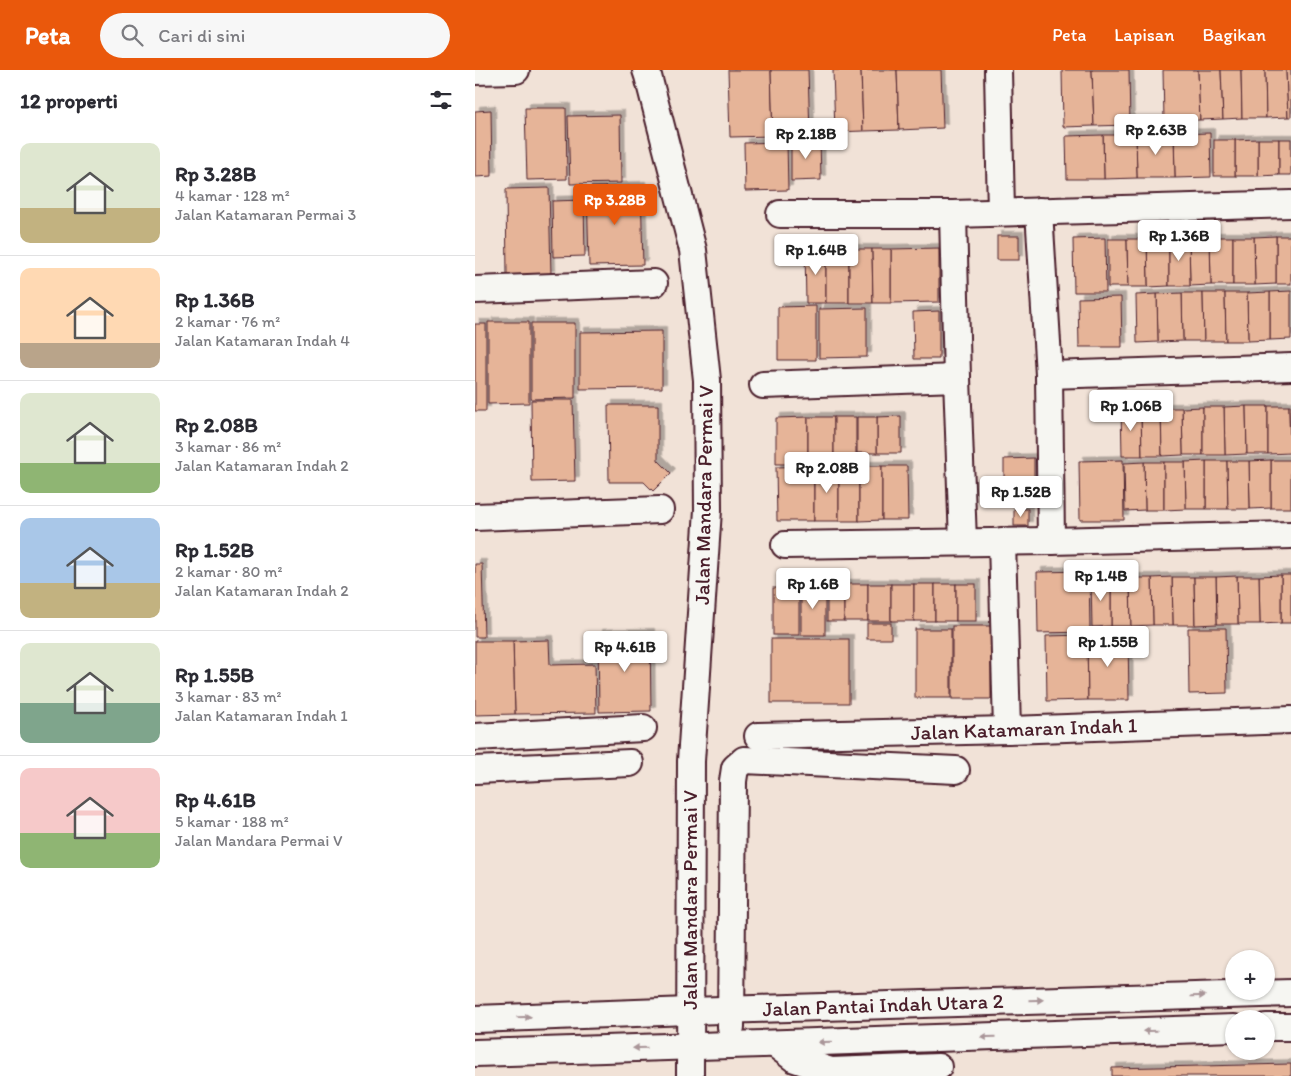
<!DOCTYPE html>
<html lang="id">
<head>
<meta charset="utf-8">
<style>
	:root { --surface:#fff; --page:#f7f7f7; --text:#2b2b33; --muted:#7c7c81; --line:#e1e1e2; --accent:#ea580c }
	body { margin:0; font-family:Itim,sans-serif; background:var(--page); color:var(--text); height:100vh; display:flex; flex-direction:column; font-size:19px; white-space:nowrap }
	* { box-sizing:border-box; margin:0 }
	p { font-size:16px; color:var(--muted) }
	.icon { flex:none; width:28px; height:28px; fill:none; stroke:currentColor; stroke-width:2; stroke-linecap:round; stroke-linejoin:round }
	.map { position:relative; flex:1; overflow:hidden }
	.details { display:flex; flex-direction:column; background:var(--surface); width:475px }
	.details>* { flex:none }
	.buttons { position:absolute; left:750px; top:880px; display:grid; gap:10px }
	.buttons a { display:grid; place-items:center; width:50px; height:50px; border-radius:50%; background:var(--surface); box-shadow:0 1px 4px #0004; font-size:25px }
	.price { position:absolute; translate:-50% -42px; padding:0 11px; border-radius:5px; background:#fff; color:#222; font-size:16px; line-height:32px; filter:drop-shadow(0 1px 2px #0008) }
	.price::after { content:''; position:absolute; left:50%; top:30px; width:15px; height:11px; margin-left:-8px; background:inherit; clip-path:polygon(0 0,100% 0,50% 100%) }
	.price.current { background:var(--accent); color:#fff }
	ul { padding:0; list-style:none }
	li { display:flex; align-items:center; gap:15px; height:125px; padding:0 20px }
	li+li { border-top:1px solid var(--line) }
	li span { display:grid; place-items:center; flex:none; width:140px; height:100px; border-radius:10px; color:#555 }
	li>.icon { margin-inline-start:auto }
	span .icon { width:60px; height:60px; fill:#fffc; stroke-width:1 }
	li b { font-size:21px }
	h2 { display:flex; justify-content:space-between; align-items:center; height:60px; padding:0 20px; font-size:21px }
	header { display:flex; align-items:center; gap:30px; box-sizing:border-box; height:70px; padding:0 25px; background:var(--accent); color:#fff }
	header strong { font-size:24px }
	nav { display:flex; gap:28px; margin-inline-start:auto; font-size:18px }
	.search { width:350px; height:45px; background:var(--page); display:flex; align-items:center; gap:12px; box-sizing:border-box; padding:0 18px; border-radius:28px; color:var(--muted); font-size:19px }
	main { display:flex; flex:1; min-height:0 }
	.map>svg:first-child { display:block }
	.building { fill:#e6b498; stroke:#4a1f2b; filter:url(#shadow) }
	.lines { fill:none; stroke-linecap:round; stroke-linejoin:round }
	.minor-casing { stroke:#4a1f2b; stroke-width:30 }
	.minor { stroke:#f6f6f2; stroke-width:26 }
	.oneway { fill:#a99598 }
	.labels { text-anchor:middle; stroke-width:4; stroke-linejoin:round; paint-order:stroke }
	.street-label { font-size:21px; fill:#4a1f2b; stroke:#f6f6f2 }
</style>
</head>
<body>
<header>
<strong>Peta</strong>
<div class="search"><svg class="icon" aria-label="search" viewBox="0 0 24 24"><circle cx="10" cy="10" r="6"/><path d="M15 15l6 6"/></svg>Cari di sini</div>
<nav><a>Peta</a><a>Lapisan</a><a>Bagikan</a></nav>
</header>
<main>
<section class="details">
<h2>12 properti<svg class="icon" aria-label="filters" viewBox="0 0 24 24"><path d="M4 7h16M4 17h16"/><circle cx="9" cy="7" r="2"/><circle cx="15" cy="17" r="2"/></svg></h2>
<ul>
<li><span style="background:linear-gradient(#dfe7d0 65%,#c2b280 0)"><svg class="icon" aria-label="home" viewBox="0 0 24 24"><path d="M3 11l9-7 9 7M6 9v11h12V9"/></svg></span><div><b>Rp 3.28B</b><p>4 kamar · 128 m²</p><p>Jalan Katamaran Permai 3</p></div></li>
<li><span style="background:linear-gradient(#ffd9b3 75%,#b9a48a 0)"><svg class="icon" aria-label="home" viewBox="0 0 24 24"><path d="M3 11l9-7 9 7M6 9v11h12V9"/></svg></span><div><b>Rp 1.36B</b><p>2 kamar · 76 m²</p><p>Jalan Katamaran Indah 4</p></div></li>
<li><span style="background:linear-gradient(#dfe7d0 70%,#8fb573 0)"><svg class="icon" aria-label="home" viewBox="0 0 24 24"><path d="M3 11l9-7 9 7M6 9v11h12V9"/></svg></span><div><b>Rp 2.08B</b><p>3 kamar · 86 m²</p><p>Jalan Katamaran Indah 2</p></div></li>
<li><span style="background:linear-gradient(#a9c7e8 65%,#c2b280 0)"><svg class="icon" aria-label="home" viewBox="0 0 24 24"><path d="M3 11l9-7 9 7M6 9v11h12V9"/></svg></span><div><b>Rp 1.52B</b><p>2 kamar · 80 m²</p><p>Jalan Katamaran Indah 2</p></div></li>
<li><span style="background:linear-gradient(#dfe7d0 60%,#7fa58c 0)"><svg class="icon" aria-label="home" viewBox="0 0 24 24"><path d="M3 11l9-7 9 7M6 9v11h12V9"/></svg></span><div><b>Rp 1.55B</b><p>3 kamar · 83 m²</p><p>Jalan Katamaran Indah 1</p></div></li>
<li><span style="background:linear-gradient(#f6c9c9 65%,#8fb573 0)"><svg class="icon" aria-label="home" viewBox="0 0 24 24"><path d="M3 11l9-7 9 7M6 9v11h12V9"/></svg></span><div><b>Rp 4.61B</b><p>5 kamar · 188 m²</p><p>Jalan Mandara Permai V</p></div></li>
</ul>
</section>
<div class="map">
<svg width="816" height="1006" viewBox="0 0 816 1006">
	<defs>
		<filter id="shadow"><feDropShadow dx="4.5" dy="-4.5" stdDeviation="0" flood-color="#0004"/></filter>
	</defs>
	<rect width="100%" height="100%" fill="#f1e2d7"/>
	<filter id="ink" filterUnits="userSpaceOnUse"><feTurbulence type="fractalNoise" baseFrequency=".02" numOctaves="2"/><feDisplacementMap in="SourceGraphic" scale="10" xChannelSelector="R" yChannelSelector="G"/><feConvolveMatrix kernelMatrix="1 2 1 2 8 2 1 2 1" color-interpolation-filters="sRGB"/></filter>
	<g filter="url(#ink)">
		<g class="building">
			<path d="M 253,0 L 296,0 L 298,66 L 255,67 Z"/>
			<path d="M 296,0 L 333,0 L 335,65 L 298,66 Z"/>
			<path d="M 358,0 L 386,0 L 388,61 L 360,62 Z"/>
			<path d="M 386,0 L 422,0 L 424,60 L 388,61 Z"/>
			<path d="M 422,0 L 466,0 L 468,58 L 424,60 Z"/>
			<path d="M 587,0 L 617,0 L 619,56 L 588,57 Z"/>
			<path d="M 617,0 L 654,0 L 655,55 L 619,56 Z"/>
			<path d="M 688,0 L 723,0 L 725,50 L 689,51 Z"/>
			<path d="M 723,0 L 746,0 L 748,49 L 725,50 Z"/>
			<path d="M 746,0 L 766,0 L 767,48 L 748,49 Z"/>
			<path d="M 766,0 L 790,0 L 791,48 L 767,48 Z"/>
			<path d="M 790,0 L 811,0 L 813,47 L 791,48 Z"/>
			<path d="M 811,0 L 816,0 L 816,47 L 813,47 Z"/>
			<path d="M 50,38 L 91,38 L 92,109 L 52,110 Z"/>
			<path d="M 16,40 L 17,106 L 0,107 L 0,41 Z"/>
			<path d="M 145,45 L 146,113 L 95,114 L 93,46 Z"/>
			<path d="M 735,63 L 736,107 L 700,108 L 699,64 Z"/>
			<path d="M 699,64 L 700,108 L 662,108 L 661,65 Z"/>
			<path d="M 628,65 L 661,65 L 662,108 L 629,109 Z"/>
			<path d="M 628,65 L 629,109 L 592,109 L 591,66 Z"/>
			<path d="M 345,69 L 346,110 L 316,111 L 316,70 Z"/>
			<path d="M 783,69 L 804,69 L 804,105 L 783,106 Z"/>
			<path d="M 783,69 L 783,106 L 760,106 L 760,70 Z"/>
			<rect x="804" y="69" width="12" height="36"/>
			<rect x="739" y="70" width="21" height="36"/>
			<path d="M 312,72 L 313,120 L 270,121 L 269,73 Z"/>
			<path d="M 166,116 L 168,195 L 114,196 L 112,117 Z"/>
			<path d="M 74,118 L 76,205 L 32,206 L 31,119 Z"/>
			<path d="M 109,130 L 110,186 L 78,187 L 77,131 Z"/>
			<rect x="522" y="166" width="22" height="24"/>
			<rect x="801" y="166" width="15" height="48"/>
			<path d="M 801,166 L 801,214 L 780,215 L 779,167 Z"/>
			<path d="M 735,167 L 758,167 L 758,215 L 736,215 Z"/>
			<path d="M 735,167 L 736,215 L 715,216 L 714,168 Z"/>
			<path d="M 758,167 L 779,167 L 780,215 L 758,215 Z"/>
			<path d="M 630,168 L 631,222 L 599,222 L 598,169 Z"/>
			<path d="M 694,168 L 694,216 L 673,217 L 672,169 Z"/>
			<path d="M 694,168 L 714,168 L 715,216 L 694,216 Z"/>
			<path d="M 633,169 L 652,169 L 653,217 L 633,217 Z"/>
			<path d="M 652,169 L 672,169 L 673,217 L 653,217 Z"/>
			<path d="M 464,178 L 464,232 L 416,233 L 416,179 Z"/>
			<path d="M 330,179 L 351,179 L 351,233 L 331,233 Z"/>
			<rect x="351" y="179" width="23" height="54"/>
			<path d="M 374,179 L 397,179 L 398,233 L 374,233 Z"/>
			<path d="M 397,179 L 416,179 L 416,233 L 398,233 Z"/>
			<path d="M 816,221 L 816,269 L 795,270 L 795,222 Z"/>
			<path d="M 795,222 L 795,270 L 773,271 L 772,223 Z"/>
			<path d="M 707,223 L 728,223 L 729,271 L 708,271 Z"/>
			<path d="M 707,223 L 708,271 L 683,272 L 682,224 Z"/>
			<path d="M 728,223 L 750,223 L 751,271 L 729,271 Z"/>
			<path d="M 750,223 L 772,223 L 773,271 L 751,271 Z"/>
			<path d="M 682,224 L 683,272 L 662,273 L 661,225 Z"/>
			<path d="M 646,227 L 647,277 L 604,277 L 603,228 Z"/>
			<path d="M 341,236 L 341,290 L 303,290 L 303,237 Z"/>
			<path d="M 392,238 L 392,287 L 344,288 L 344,239 Z"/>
			<path d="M 464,241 L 464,289 L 439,289 L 438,242 Z"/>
			<path d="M 13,252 L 54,252 L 54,333 L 13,334 Z"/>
			<path d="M 56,253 L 100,253 L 100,328 L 56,329 Z"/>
			<rect x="0" y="254" width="11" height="87"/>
			<path d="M 187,261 L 187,318 L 105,319 L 105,262 Z"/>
			<path d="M 56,330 L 98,330 L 100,411 L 57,412 Z"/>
			<path d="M 133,335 L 183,335 L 183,390 L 196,403 L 178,421 L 169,412 L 134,412 Z"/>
			<path d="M 771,336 L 772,384 L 750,385 L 749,337 Z"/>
			<path d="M 771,336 L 793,336 L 793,384 L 772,384 Z"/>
			<path d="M 793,336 L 814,336 L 815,383 L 793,384 Z"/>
			<path d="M 814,336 L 816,336 L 816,383 L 815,383 Z"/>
			<path d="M 728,337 L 728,385 L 708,385 L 707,338 Z"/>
			<path d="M 728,337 L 749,337 L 750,385 L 728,385 Z"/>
			<path d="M 646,338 L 666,338 L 667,386 L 647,386 Z"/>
			<path d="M 666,338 L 686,338 L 687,386 L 667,386 Z"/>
			<path d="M 686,338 L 707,338 L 708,385 L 687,386 Z"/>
			<path d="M 426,346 L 426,383 L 402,383 L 402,347 Z"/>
			<path d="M 333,347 L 333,394 L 301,394 L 301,348 Z"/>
			<rect x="333" y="347" width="26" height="47"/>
			<path d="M 359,347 L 381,347 L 381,393 L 359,394 Z"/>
			<rect x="382" y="347" width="20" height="36"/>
			<path d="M 559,388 L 559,422 L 529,422 L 529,389 Z"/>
			<path d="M 648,390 L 649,450 L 605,450 L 604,391 Z"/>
			<rect x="796" y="390" width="20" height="48"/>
			<path d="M 796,390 L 796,438 L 775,439 L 774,391 Z"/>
			<path d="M 731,391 L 752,391 L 753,439 L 731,439 Z"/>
			<path d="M 731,391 L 731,439 L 711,439 L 710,392 Z"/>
			<path d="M 752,391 L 774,391 L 775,439 L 753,439 Z"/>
			<path d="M 669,392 L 689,392 L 689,440 L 670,440 Z"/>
			<path d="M 669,392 L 670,440 L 650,441 L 649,393 Z"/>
			<path d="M 689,392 L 710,392 L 711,439 L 689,440 Z"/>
			<path d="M 339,396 L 339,451 L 302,451 L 301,397 Z"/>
			<rect x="339" y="396" width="25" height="55"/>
			<rect x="364" y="396" width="20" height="55"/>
			<path d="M 384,396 L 407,396 L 407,450 L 384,451 Z"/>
			<path d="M 407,396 L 432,396 L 433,450 L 407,450 Z"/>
			<rect x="539" y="439" width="14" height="17"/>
			<path d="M 0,494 L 7,494 L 9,567 L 0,567 Z"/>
			<path d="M 614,501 L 615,562 L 563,563 L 562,502 Z"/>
			<rect x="806" y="505" width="10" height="48"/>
			<path d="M 806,505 L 806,553 L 785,554 L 784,506 Z"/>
			<path d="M 762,506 L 784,506 L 785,554 L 763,554 Z"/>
			<path d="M 762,506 L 763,554 L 742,554 L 741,507 Z"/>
			<path d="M 697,507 L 719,507 L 720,555 L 698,555 Z"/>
			<path d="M 697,507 L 698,555 L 678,555 L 677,508 Z"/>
			<path d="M 719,507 L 741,507 L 742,554 L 720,555 Z"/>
			<path d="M 636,508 L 655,508 L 656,556 L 636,556 Z"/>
			<path d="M 636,508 L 636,556 L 617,557 L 616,509 Z"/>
			<path d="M 655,508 L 677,508 L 678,555 L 656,556 Z"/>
			<rect x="352" y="514" width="17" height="37"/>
			<rect x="369" y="514" width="24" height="37"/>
			<rect x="393" y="514" width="23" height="37"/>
			<rect x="416" y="514" width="23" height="37"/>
			<rect x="439" y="514" width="21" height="37"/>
			<rect x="460" y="514" width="21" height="37"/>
			<rect x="481" y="514" width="20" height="37"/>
			<rect x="326" y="516" width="24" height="49"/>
			<rect x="298" y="518" width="26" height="47"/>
			<rect x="392" y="553" width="24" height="16"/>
			<rect x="477" y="556" width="39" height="73"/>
			<path d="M 713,558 L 751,558 L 752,623 L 714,624 Z"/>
			<rect x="440" y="559" width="36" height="69"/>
			<path d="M 175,563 L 176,641 L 124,642 L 123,564 Z"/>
			<path d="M 612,565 L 613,630 L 572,631 L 571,566 Z"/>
			<path d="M 612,565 L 653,565 L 654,630 L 613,630 Z"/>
			<rect x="296" y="569" width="78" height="64"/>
			<path d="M 74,570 L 75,595 L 120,594 L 121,643 L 40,644 L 38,571 Z"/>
			<path d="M 0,571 L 38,571 L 40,644 L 0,645 Z"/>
			<path d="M 816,994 L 816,1006 L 637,1006 L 637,998 Z"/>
		</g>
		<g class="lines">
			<defs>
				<g id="minor">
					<path d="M 171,0 L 173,6 L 218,180 L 232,310 L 233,440 L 216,691 L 215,1006"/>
					<path d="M 523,0 L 526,142"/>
					<path d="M 0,1 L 41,0"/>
					<path d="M 564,141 L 574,305 L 576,471"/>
					<path d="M 305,144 L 478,144 L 816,134"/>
					<path d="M 478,144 L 482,308 L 488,472"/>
					<path d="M 0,220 L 179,213"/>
					<path d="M 574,305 L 816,297"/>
					<path d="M 288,315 L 482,308"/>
					<path d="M 0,447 L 185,440"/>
					<path d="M 527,471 L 532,660"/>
					<path d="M 310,475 L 576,471 L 816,465"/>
					<path d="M 283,666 L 532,660 L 816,650"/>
					<path d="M 0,667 L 168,658"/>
					<path d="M 0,700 L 155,693"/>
					<path d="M 0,949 L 214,941 L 816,923"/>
					<path d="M 256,957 L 258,711 L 260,698 L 269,690 L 481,700"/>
					<path d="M 791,957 L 816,957"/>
					<path d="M 300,974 L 320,989 L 356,1001 L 463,997"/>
					<path d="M 0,983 L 255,975 L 759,958"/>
				</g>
			</defs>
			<use href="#minor" class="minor-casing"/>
			<use href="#minor" class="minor"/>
		</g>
		<defs><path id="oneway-solid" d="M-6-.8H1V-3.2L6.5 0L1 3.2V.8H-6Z" transform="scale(1.25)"/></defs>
		<g class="oneway">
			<use href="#oneway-solid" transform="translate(723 926) rotate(-2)"/>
			<use href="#oneway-solid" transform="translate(561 930) rotate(-2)"/>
			<use href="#oneway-solid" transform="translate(49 947) rotate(-2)"/>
			<use href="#oneway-solid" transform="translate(675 961) rotate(178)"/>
			<use href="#oneway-solid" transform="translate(513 967) rotate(178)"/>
			<use href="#oneway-solid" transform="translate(350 972) rotate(178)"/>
			<use href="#oneway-solid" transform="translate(165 978) rotate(178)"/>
		</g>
	</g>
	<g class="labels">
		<g class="street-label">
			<text transform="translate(229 425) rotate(-89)" y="7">Jalan Mandara Permai V</text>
			<text transform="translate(549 659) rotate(-2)" y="7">Jalan Katamaran Indah 1</text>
			<text transform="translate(215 830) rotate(-90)" y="7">Jalan Mandara Permai V</text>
			<text transform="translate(408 935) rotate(-2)" y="7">Jalan Pantai Indah Utara 2</text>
		</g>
	</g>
</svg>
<div class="buttons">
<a>+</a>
<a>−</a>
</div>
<b class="price" style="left:681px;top:86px">Rp 2.63B</b>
<b class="price" style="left:331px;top:90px">Rp 2.18B</b>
<b class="price current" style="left:140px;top:156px">Rp 3.28B</b>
<b class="price" style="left:704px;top:192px">Rp 1.36B</b>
<b class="price" style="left:341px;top:206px">Rp 1.64B</b>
<b class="price" style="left:656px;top:362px">Rp 1.06B</b>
<b class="price" style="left:352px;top:424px">Rp 2.08B</b>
<b class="price" style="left:546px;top:448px">Rp 1.52B</b>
<b class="price" style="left:626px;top:532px">Rp 1.4B</b>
<b class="price" style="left:338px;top:540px">Rp 1.6B</b>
<b class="price" style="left:633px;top:598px">Rp 1.55B</b>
<b class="price" style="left:150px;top:603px">Rp 4.61B</b>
</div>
</main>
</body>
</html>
